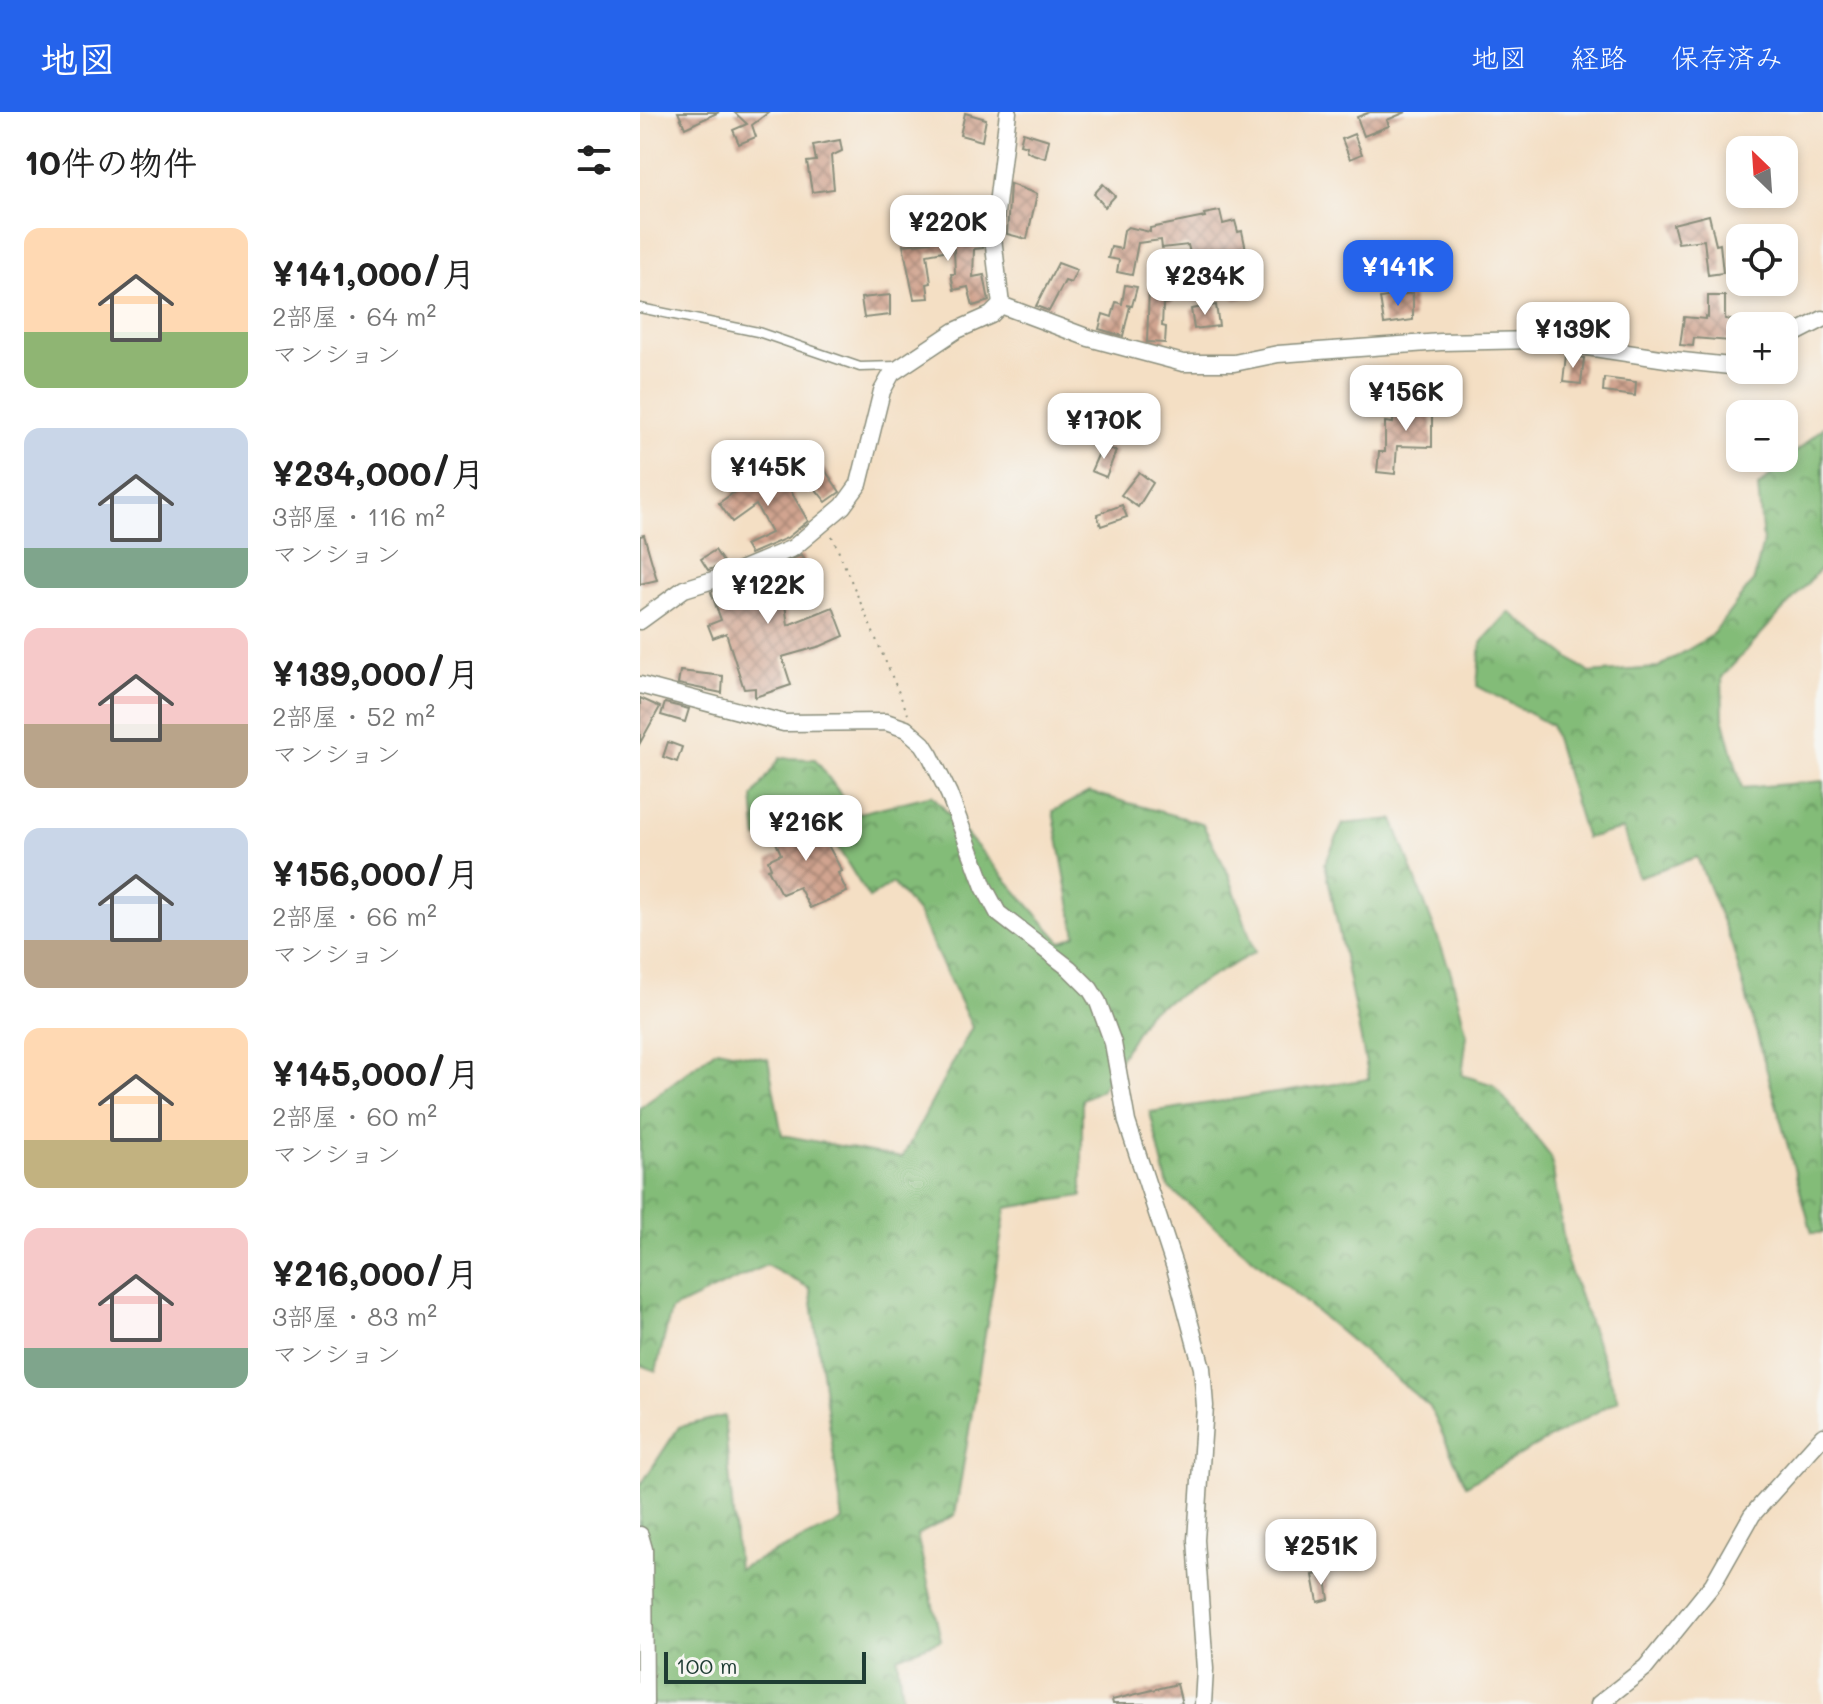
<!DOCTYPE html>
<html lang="ja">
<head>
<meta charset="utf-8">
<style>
	:root { --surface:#fff; --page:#f2f2f2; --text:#222; --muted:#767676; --accent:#2563eb }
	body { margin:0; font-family:Mali,"Klee One",sans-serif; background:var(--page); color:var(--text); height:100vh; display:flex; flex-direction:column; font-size:30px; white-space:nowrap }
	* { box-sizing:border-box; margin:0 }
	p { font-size:26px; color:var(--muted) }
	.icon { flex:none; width:44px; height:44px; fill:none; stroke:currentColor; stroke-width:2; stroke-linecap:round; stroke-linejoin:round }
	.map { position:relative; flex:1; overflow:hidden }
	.sheet { display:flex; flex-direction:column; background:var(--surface); width:640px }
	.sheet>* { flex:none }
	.needle { width:52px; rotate:335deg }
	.controls { position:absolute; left:1086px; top:24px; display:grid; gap:16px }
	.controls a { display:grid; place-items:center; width:72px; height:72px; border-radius:16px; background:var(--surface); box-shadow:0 4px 12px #0003; font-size:40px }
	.scale { position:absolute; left:24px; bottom:20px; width:202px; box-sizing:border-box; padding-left:8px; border:4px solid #1f3d34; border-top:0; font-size:22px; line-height:28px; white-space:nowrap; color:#1f3d34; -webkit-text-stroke:6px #f6f6f2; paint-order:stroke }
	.price { position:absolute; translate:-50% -68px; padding:0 18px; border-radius:16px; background:#fff; color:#222; font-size:26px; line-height:52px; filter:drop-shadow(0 2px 4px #0008) }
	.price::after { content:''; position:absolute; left:50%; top:48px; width:24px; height:18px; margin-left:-12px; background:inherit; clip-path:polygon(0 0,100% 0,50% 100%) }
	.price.on { background:var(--accent); color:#fff }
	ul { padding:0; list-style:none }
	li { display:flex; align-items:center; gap:24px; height:200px; padding:0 24px }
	li span { display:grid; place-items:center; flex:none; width:224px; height:160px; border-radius:16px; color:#555 }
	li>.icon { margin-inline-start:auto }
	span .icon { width:96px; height:96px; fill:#fffc; stroke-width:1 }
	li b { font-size:34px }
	h2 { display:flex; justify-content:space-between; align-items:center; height:96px; padding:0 24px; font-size:34px }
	header { display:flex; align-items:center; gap:48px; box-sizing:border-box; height:112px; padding:0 40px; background:var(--accent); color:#fff }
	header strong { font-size:38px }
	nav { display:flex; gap:44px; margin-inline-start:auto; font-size:28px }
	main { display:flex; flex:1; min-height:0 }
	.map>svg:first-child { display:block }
	.forest { fill:url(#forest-crowns); stroke:#517c56; stroke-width:2 }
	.building { fill:url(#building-cross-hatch) }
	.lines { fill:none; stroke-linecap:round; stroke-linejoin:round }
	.service-casing { stroke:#8a8e7c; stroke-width:11 }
	.minor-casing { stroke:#8a8e7c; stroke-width:19 }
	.path { stroke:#8a8e7c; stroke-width:2; stroke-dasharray:2 6; stroke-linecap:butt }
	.service { stroke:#fff; stroke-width:8 }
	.minor { stroke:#fff; stroke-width:16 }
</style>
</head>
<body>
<header>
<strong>地図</strong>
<nav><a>地図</a><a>経路</a><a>保存済み</a></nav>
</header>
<main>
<section class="sheet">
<h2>10件の物件<svg class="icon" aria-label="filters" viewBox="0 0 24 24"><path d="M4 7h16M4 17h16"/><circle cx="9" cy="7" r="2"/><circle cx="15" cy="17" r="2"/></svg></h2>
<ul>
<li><span style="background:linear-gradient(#ffd9b3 65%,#8fb573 0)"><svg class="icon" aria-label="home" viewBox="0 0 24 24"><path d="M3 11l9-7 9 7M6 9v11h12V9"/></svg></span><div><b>¥141,000/月</b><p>2部屋 · 64 m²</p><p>マンション</p></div></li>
<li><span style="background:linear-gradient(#c9d6e8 75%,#7fa58c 0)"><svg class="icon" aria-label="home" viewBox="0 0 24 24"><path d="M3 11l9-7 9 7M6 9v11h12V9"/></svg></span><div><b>¥234,000/月</b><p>3部屋 · 116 m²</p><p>マンション</p></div></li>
<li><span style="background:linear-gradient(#f6c9c9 60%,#b9a48a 0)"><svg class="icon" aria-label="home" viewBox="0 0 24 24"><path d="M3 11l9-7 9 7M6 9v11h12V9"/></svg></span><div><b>¥139,000/月</b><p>2部屋 · 52 m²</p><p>マンション</p></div></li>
<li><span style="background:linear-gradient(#c9d6e8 70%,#b9a48a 0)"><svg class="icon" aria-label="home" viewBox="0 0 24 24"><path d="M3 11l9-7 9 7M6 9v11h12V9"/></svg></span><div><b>¥156,000/月</b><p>2部屋 · 66 m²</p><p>マンション</p></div></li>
<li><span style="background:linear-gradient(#ffd9b3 70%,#c2b280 0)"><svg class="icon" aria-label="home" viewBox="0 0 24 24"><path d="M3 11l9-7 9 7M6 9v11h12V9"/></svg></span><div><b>¥145,000/月</b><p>2部屋 · 60 m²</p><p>マンション</p></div></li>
<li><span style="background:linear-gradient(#f6c9c9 75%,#7fa58c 0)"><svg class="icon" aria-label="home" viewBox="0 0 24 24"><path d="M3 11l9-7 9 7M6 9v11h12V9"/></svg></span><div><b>¥216,000/月</b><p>3部屋 · 83 m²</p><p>マンション</p></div></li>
</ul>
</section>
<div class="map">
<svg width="1183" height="1592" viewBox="0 0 1183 1592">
	<defs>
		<pattern id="forest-crowns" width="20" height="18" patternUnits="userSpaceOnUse" patternTransform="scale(2)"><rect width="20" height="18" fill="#83bc78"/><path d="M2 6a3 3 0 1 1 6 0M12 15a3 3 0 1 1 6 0" fill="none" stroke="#6b9a63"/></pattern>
		<pattern id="building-cross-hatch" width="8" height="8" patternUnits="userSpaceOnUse" patternTransform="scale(2)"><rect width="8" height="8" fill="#d1a490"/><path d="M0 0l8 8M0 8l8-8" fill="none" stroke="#a98776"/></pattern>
	</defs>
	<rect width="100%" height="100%" fill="#f6f6f2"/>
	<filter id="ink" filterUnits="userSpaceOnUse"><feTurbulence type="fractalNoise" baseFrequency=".0125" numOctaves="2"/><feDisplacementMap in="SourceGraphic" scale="16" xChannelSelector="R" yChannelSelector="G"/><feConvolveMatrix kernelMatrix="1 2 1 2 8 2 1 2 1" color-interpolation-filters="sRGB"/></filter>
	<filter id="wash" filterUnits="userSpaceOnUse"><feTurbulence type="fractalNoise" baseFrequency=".006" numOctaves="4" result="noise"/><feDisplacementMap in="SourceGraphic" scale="32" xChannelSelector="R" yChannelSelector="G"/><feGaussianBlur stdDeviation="1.8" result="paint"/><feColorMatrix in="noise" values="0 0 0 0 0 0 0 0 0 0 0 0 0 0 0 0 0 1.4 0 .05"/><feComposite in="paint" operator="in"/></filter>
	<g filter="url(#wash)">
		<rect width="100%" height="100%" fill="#f4dfc4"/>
		<g class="forest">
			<path d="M 1183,315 L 1183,454 L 1082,565 L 1083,605 L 1102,676 L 1183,669 L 1183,1121 L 1172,1121 L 1092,833 L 1057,745 L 998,765 L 983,717 L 946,726 L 911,613 L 837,574 L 841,531 L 869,500 L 949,561 L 1017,556 L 1071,524 L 1114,468 L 1123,430 L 1118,375 Z"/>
			<path d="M 140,646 L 175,647 L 215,702 L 292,683 L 421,830 L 436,823 L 413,699 L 449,680 L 562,711 L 589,763 L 615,840 L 508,900 L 461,978 L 442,987 L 442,1084 L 366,1096 L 315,1403 L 277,1423 L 301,1528 L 257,1545 L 263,1592 L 13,1592 L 0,1546 L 0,1374 L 39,1315 L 84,1304 L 98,1457 L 203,1409 L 170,1176 L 126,1153 L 31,1198 L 16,1259 L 0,1253 L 0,996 L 77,937 L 128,947 L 142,1023 L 262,1046 L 332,915 L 278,801 L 253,771 L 229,786 L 184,713 L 117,726 L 113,685 Z"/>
			<path d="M 753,707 L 811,861 L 827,923 L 822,963 L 854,973 L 911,1045 L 927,1150 L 978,1288 L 826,1373 L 790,1295 L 528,1075 L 510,1000 L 729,967 L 685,751 L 703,712 Z"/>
		</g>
		<g id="blocks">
			<g class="building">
				<path d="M 38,0 L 79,0 L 45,16 Z"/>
				<path d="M 94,0 L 129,0 L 112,13 L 116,25 L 99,32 L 93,18 L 107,12 Z"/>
				<path d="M 730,0 L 766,0 L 747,8 L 749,14 L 724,24 L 717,5 Z"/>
				<path d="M 325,1 L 346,7 L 342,29 L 320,23 Z"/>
				<path d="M 383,20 L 409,28 L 405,46 L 390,41 L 386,38 L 387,34 L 380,32 Z"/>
				<path d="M 714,22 L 722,42 L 710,47 L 702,27 Z"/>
				<path d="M 200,28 L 202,39 L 191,44 L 194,77 L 172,80 L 167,50 L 176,49 L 173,33 Z"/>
				<path d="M 370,72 L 397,82 L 387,127 L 367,122 Z"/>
				<path d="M 463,72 L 475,84 L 465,95 L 454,82 Z"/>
				<path d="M 580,99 L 583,112 L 595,109 L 598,120 L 602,119 L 615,180 L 603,182 L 604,186 L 594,188 L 590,162 L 564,170 L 555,143 L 551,145 L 548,133 L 522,136 L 521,128 L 498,131 L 492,163 L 477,160 L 479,148 L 468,146 L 471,135 L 481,137 L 484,118 L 488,115 L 510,120 L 510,116 L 565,105 L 564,102 Z"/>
				<path d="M 1069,103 L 1076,133 L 1080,132 L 1083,161 L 1068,163 L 1064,128 L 1038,131 L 1033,112 Z"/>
				<path d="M 343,116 L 343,136 L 334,137 L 333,165 L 344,163 L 349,189 L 333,194 L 328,175 L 314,178 L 311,162 L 315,162 L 314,137 L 287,142 L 291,171 L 287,172 L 289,186 L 274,187 L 263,133 L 291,130 L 290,123 Z"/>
				<path d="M 418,151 L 437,158 L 431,171 L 425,169 L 409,199 L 396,194 Z"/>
				<path d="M 521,159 L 536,159 L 536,174 L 522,175 Z"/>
				<path d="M 485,173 L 497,175 L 492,194 L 487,193 L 490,194 L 483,224 L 459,217 L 463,202 L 472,205 L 476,190 L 482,192 Z"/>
				<path d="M 509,176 L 530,179 L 533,190 L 523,192 L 522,214 L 526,215 L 525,231 L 507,230 Z"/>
				<path d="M 773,181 L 773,208 L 744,212 L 740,186 Z"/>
				<path d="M 250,183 L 250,203 L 224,206 L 221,186 Z"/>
				<path d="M 1068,184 L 1085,184 L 1085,207 L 1092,208 L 1090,229 L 1054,226 L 1053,234 L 1040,233 L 1044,205 L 1065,207 L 1065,204 L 1068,205 Z"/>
				<path d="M 576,193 L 579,214 L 554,217 L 551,197 Z"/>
				<path d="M 926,243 L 944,246 L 941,272 L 923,270 Z"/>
				<path d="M 964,266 L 996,270 L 995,284 L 963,280 Z"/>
				<path d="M 754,291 L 768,292 L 768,296 L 777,295 L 777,292 L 792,293 L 792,335 L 757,334 L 755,362 L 737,360 L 739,340 L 745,340 L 745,310 L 753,311 Z"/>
				<path d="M 164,334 L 178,352 L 180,351 L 200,380 L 186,390 L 150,345 Z"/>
				<path d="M 462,334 L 476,339 L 466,365 L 451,359 Z"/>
				<path d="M 137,355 L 168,409 L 147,426 L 110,442 L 105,433 L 131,421 L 116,393 L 92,410 L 79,391 L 103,374 L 104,376 L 112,370 L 113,372 Z"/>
				<path d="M 499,360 L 513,371 L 498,395 L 481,383 Z"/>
				<path d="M 482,393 L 487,405 L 461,414 L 457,402 Z"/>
				<path d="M 4,423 L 17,468 L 0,472 L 0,424 Z"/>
				<path d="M 75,438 L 85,453 L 68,458 L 61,447 Z"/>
				<path d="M 162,443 L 169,457 L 142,473 L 148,513 L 193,495 L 204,524 L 181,534 L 142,545 L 151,573 L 115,585 L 115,576 L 104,577 L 86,521 L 73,526 L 68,513 L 81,508 L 71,480 Z"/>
				<path d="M 40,559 L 83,564 L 82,581 L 38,572 Z"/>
				<path d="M 0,586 L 20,595 L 0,631 Z"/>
				<path d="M 25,591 L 49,597 L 45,610 L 21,603 Z"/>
				<path d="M 28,630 L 42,635 L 37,650 L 23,645 Z"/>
				<path d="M 170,700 L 202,759 L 198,761 L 207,780 L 170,796 L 159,775 L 142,782 L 140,780 L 128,757 L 131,756 L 128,748 L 141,742 L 132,721 Z"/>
				<path d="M 685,1461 L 689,1487 L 678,1490 L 673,1463 Z"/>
				<path d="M 537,1572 L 542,1592 L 473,1592 L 472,1588 Z"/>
			</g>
		</g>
	</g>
	<g filter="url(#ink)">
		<use href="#blocks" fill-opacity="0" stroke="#8a8e7c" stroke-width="2"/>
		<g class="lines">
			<defs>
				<path id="service" d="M 0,196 L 118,220 L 220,255 L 257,254"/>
				<g id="minor">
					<path d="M 361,193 L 449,226 L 543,251 L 594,251 L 638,242 L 801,230 L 901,228 L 1033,248 L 1100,255"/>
					<path d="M 361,193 L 353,126 L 368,0"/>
					<path d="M 1144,227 L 1183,207"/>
					<path d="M 0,509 L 44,477 L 86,464 L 153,436 L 203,394 L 219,372 L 242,279 L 252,261 L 315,219 L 351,203 L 361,193"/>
					<path d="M 0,573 L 144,611 L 246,610 L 266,617 L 283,632 L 290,643 L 309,682 L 344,775 L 358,801 L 429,856 L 450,877 L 458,890 L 473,931 L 487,1010 L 535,1156 L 562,1256 L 565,1294 L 556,1428 L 565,1557 L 563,1592"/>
					<path d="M 0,1423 L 4,1437 L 5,1592"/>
					<path d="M 959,1592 L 1006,1555 L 1073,1472 L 1112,1403 L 1183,1324"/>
				</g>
			</defs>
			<use href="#service" class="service-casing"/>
			<use href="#minor" class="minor-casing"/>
			<path class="path" d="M 192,424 L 268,602"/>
			<use href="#service" class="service"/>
			<use href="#minor" class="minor"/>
		</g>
	</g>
</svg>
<div class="controls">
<a><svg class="needle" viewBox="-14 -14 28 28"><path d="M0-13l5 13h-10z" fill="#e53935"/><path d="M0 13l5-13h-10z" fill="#767676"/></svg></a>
<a><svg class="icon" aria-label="locate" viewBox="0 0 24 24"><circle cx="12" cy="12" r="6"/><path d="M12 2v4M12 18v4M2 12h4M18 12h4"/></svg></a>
<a>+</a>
<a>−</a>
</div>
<div class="scale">100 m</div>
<b class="price" style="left:308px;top:151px">¥220K</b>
<b class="price on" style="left:758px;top:196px">¥141K</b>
<b class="price" style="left:565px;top:205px">¥234K</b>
<b class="price" style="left:933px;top:258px">¥139K</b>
<b class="price" style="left:766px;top:321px">¥156K</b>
<b class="price" style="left:464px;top:349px">¥170K</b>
<b class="price" style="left:128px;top:396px">¥145K</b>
<b class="price" style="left:128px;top:514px">¥122K</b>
<b class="price" style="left:166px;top:751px">¥216K</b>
<b class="price" style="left:681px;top:1475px">¥251K</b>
</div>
</main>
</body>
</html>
